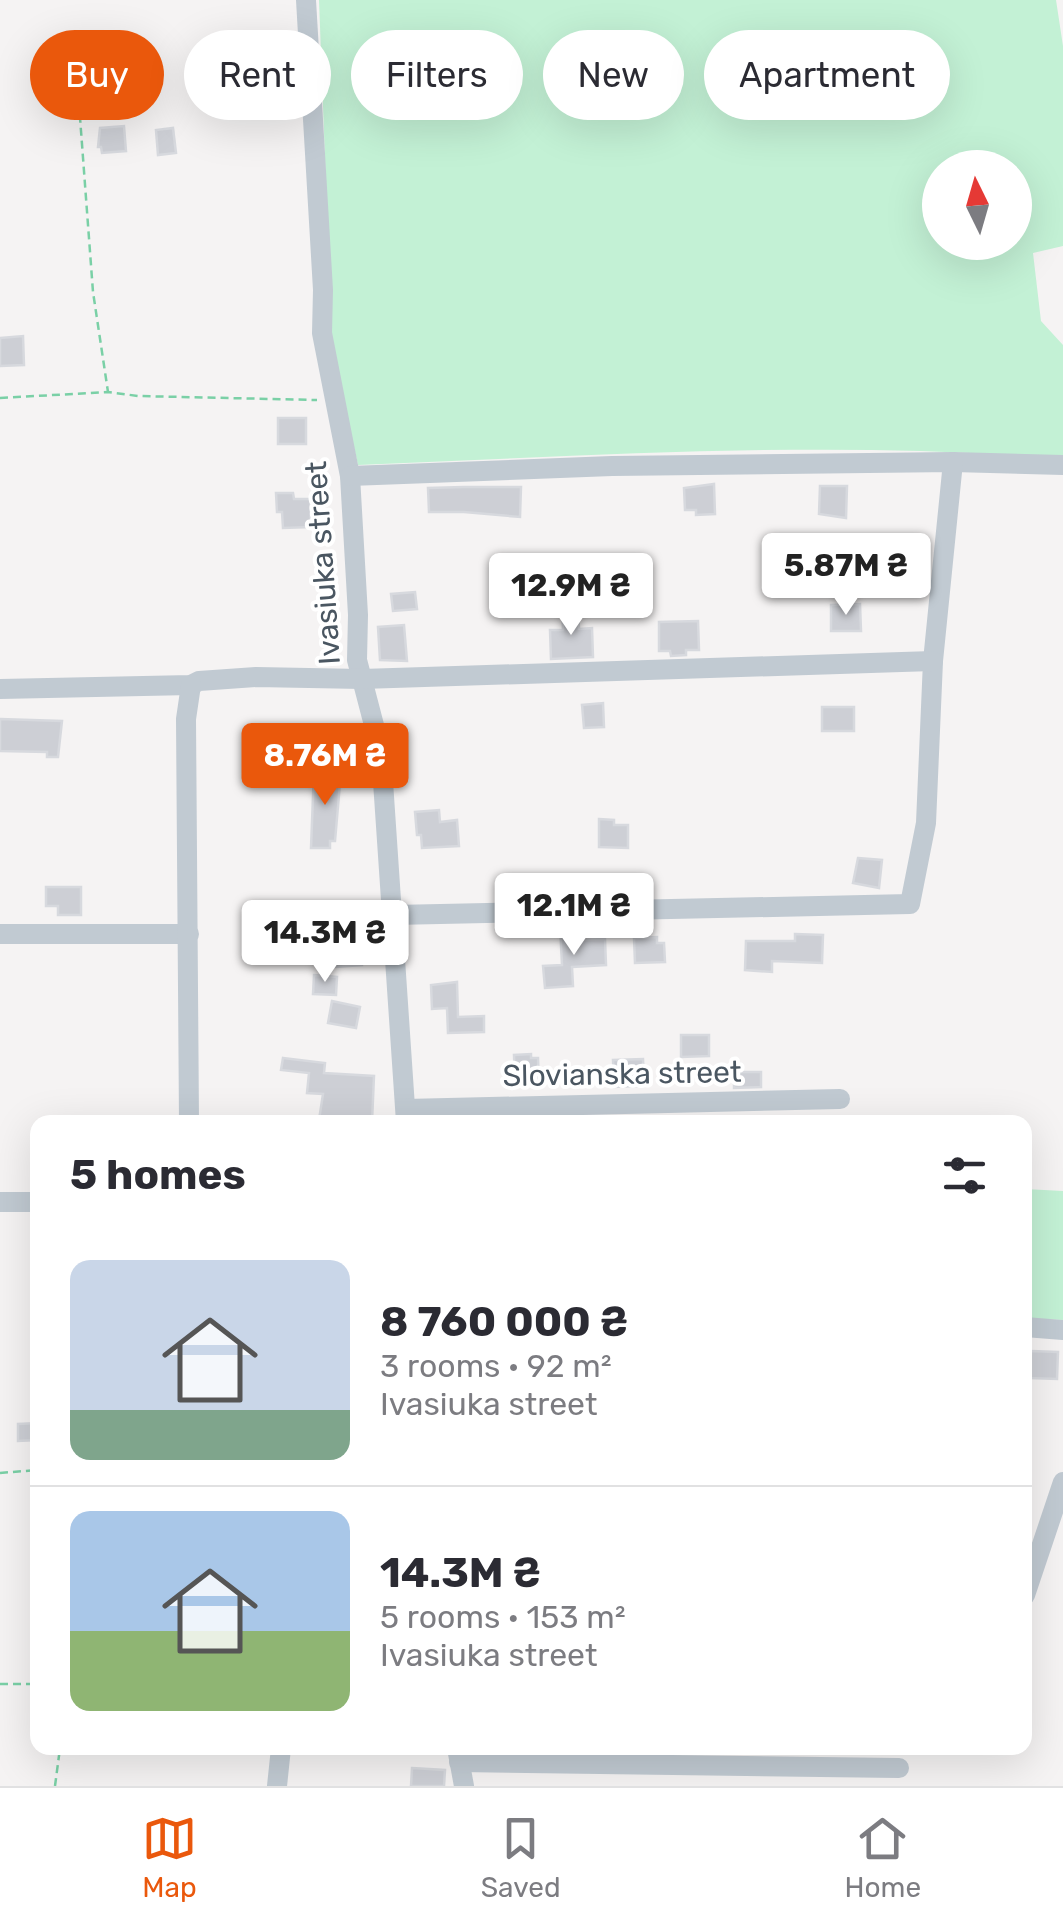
<!DOCTYPE html>
<html lang="en">
<head>
<meta charset="utf-8">
<style>
	:root { --surface:#fff; --page:#f2f2f3; --text:#2b2b33; --muted:#7c7c81; --line:#e1e1e2; --accent:#ea580c }
	body { margin:0; font-family:Rubik,sans-serif; background:var(--page); color:var(--text); height:100vh; display:flex; flex-direction:column; font-size:38px; white-space:nowrap }
	* { box-sizing:border-box; margin:0 }
	p { font-size:32px; color:var(--muted) }
	.icon { flex:none; width:55px; height:55px; fill:none; stroke:currentColor; stroke-width:2; stroke-linecap:round; stroke-linejoin:round }
	.map { position:relative; flex:1; overflow:hidden }
	.sheet { position:absolute; left:30px; top:1115px; width:1002px; height:640px; display:flex; flex-direction:column; background:var(--surface); border-radius:20px; box-shadow:0 10px 40px #0002 }
	.sheet>* { flex:none }
	.banner { position:absolute; left:30px; top:30px; width:1005px; height:90px; display:flex; gap:20px }
	.needle { width:65px; rotate:355deg }
	.controls { position:absolute; left:922px; top:150px; display:grid; gap:20px }
	.controls a { display:grid; place-items:center; width:110px; height:110px; border-radius:50%; background:var(--surface); box-shadow:0 10px 40px #0002; font-size:50px }
	.price { position:absolute; translate:-50% -85px; padding:0 22px; border-radius:10px; background:#fff; color:#222; font-size:32px; line-height:65px; filter:drop-shadow(0 2px 5px #0008) }
	.price::after { content:''; position:absolute; left:50%; top:60px; width:30px; height:22px; margin-left:-15px; background:inherit; clip-path:polygon(0 0,100% 0,50% 100%) }
	.price.active { background:var(--accent); color:#fff }
	ul { padding:0; list-style:none }
	li { display:flex; align-items:center; gap:30px; height:250px; padding:0 40px }
	li+li { border-top:2px solid var(--line) }
	li span { display:grid; place-items:center; flex:none; width:280px; height:200px; border-radius:20px; color:#555 }
	li>.icon { margin-inline-start:auto }
	span .icon { width:120px; height:120px; fill:#fffc; stroke-width:1 }
	li b { font-size:42px }
	h2 { display:flex; justify-content:space-between; align-items:center; height:120px; padding:0 40px; font-size:42px }
	.chip { padding:0 35px; border-radius:45px; background:var(--surface); box-shadow:0 10px 40px #0002; font-size:35px; line-height:90px }
	.chip.active { background:var(--accent); color:#fff }
	.dock { display:flex; justify-content:space-around; align-items:center; height:140px; border-top:2px solid var(--line); background:var(--surface); font-size:28px; color:var(--muted) }
	.dock a { display:grid; justify-items:center; gap:5px }
	.dock .active { color:var(--accent) }
	.map>svg:first-child { display:block }
	.green { fill:#c3f1d5; fill-rule:evenodd }
	.building { fill:#cdcfd5; stroke:#d7d9de; stroke-width:2.5 }
	.lines { fill:none; stroke-linecap:round; stroke-linejoin:round }
	.path { stroke:#7ad0a6; stroke-width:2.5; stroke-dasharray:8 5; stroke-linecap:butt }
	.minor { stroke:#c1cad2; stroke-width:20 }
	.labels { text-anchor:middle; stroke-width:8; stroke-linejoin:round; paint-order:stroke }
	.street-label { font-size:30px; fill:#4a5661; stroke:#fff }
</style>
</head>
<body>
<div class="map">
<svg width="1063" height="1786" viewBox="0 0 1063 1786">
	<rect width="100%" height="100%" fill="#f5f3f3"/>
	<g class="green">
		<path d="M 319,0 L 1056,0 L 1063,46 L 1063,246 L 1033,253 L 1041,321 L 1063,345 L 1063,459 C 829,439 592,456 358,465 L 328,334 L 330,292 ZM 940,168 L 1015,168 L 1015,242 L 940,242 Z"/>
		<path d="M 1025,1189 L 1063,1191 L 1063,1320 L 1025,1318 Z"/>
	</g>
	<g class="building">
		<path d="M 124,126 L 126,151 L 102,153 L 101,147 L 98,147 L 100,128 Z"/>
		<path d="M 173,128 L 176,153 L 158,155 L 156,130 Z"/>
		<path d="M 23,336 L 24,365 L 0,366 L 0,338 Z"/>
		<rect x="278" y="418" width="28" height="26"/>
		<path d="M 714,484 L 715,514 L 696,515 L 696,510 L 685,510 L 684,488 Z"/>
		<path d="M 820,486 L 847,486 L 846,518 L 819,514 Z"/>
		<path d="M 464,487 L 521,487 L 520,517 L 464,512 L 429,512 L 428,488 Z"/>
		<path d="M 276,493 L 293,493 L 294,499 L 310,499 L 311,527 L 283,528 L 282,512 L 277,512 Z"/>
		<path d="M 415,592 L 417,609 L 393,611 L 391,594 Z"/>
		<path d="M 860,604 L 861,631 L 831,631 L 831,605 Z"/>
		<path d="M 578,606 L 579,629 L 592,628 L 593,657 L 551,659 L 550,630 L 563,630 L 562,607 Z"/>
		<path d="M 698,621 L 699,650 L 686,650 L 686,655 L 671,656 L 670,651 L 659,651 L 659,622 Z"/>
		<path d="M 404,625 L 407,661 L 380,660 L 378,627 Z"/>
		<path d="M 603,703 L 604,727 L 584,728 L 582,705 Z"/>
		<rect x="822" y="707" width="32" height="24"/>
		<path d="M 0,719 L 62,721 L 58,757 L 47,757 L 47,752 L 0,751 Z"/>
		<path d="M 314,770 L 341,772 L 335,841 L 330,841 L 330,848 L 311,848 Z"/>
		<path d="M 439,810 L 440,822 L 457,820 L 459,846 L 422,848 L 421,835 L 417,835 L 415,812 Z"/>
		<path d="M 599,819 L 614,820 L 614,825 L 628,825 L 628,848 L 599,847 Z"/>
		<path d="M 858,858 L 882,860 L 879,888 L 853,883 Z"/>
		<path d="M 46,887 L 81,887 L 81,915 L 58,915 L 58,906 L 46,906 Z"/>
		<path d="M 560,925 L 571,925 L 572,940 L 605,939 L 606,965 L 572,967 L 573,986 L 545,988 L 543,966 L 562,965 Z"/>
		<path d="M 283,928 L 304,930 L 303,949 L 282,947 Z"/>
		<path d="M 795,934 L 823,935 L 822,963 L 772,961 L 772,972 L 745,970 L 746,941 L 795,941 Z"/>
		<path d="M 361,936 L 362,965 L 336,967 L 334,937 Z"/>
		<path d="M 657,937 L 657,943 L 664,943 L 665,962 L 635,963 L 634,938 Z"/>
		<path d="M 314,975 L 337,977 L 336,995 L 313,994 Z"/>
		<path d="M 457,982 L 458,1017 L 484,1016 L 484,1032 L 448,1033 L 447,1008 L 432,1009 L 431,985 Z"/>
		<path d="M 332,1001 L 360,1007 L 356,1028 L 328,1023 Z"/>
		<path d="M 681,1035 L 709,1035 L 709,1056 L 681,1057 Z"/>
		<path d="M 531,1054 L 531,1058 L 538,1058 L 539,1085 L 515,1083 L 514,1055 Z"/>
		<path d="M 283,1058 L 325,1063 L 324,1073 L 374,1076 L 372,1122 L 319,1120 L 323,1094 L 307,1093 L 309,1073 L 281,1070 Z"/>
		<path d="M 643,1059 L 644,1082 L 637,1082 L 637,1086 L 614,1087 L 613,1060 Z"/>
		<path d="M 734,1072 L 761,1072 L 761,1087 L 734,1088 Z"/>
		<path d="M 1031,1351 L 1058,1352 L 1057,1379 L 1030,1378 Z"/>
		<path d="M 38,1423 L 38,1440 L 18,1441 L 18,1424 Z"/>
		<path d="M 412,1768 L 445,1770 L 444,1786 L 411,1786 Z"/>
	</g>
	<g class="lines">
		<g class="path">
			<path d="M 74,37 L 93,292 L 108,392"/>
			<path d="M 0,398 L 108,392 L 138,396 L 317,400"/>
			<path d="M 0,1473 L 38,1470"/>
			<path d="M 0,1684 L 38,1684"/>
			<path d="M 55,1786 L 60,1748"/>
		</g>
		<g class="minor">
			<path d="M 306,0 L 323,290 L 322,333 L 350,476 L 358,615 L 357,660 L 381,752 L 406,1122"/>
			<path d="M 953,462 L 1063,465"/>
			<path d="M 350,476 L 612,466 L 953,462 L 933,661 L 926,823 L 910,904 L 394,915"/>
			<path d="M 0,689 L 191,685 L 199,681 L 256,677 L 362,679 L 933,661"/>
			<path d="M 0,934 L 189,934"/>
			<path d="M 406,1109 L 840,1099"/>
			<path d="M 189,1122 L 186,719 L 191,685"/>
			<path d="M 0,1202 L 38,1202"/>
			<path d="M 1025,1327 L 1063,1330"/>
			<path d="M 1025,1595 L 1063,1482"/>
			<path d="M 457,1748 L 464,1786"/>
			<path d="M 459,1762 L 899,1768"/>
			<path d="M 277,1786 L 281,1748"/>
		</g>
	</g>
	<g class="labels">
		<g class="street-label">
			<text transform="translate(323 563) rotate(-94)" y="10">Ivasiuka street</text>
			<text transform="translate(622 1074) rotate(-1)" y="10">Slovianska street</text>
		</g>
	</g>
</svg>
<div class="controls">
<a><svg class="needle" viewBox="-14 -14 28 28"><path d="M0-13l5 13h-10z" fill="#e53935"/><path d="M0 13l5-13h-10z" fill="#7c7c81"/></svg></a>
</div>
<b class="price" style="left:846px;top:618px">5.87M ₴</b>
<b class="price" style="left:571px;top:638px">12.9M ₴</b>
<b class="price active" style="left:325px;top:808px">8.76M ₴</b>
<b class="price" style="left:574px;top:958px">12.1M ₴</b>
<b class="price" style="left:325px;top:985px">14.3M ₴</b>
<div class="banner">
<a class="chip active">Buy</a>
<a class="chip">Rent</a>
<a class="chip">Filters</a>
<a class="chip">New</a>
<a class="chip">Apartment</a>
</div>
<section class="sheet">
<h2>5 homes<svg class="icon" aria-label="filters" viewBox="0 0 24 24"><path d="M4 7h16M4 17h16"/><circle cx="9" cy="7" r="2"/><circle cx="15" cy="17" r="2"/></svg></h2>
<ul>
<li><span style="background:linear-gradient(#c9d6e8 75%,#7fa58c 0)"><svg class="icon" aria-label="home" viewBox="0 0 24 24"><path d="M3 11l9-7 9 7M6 9v11h12V9"/></svg></span><div><b>8 760 000 ₴</b><p>3 rooms · 92 m²</p><p>Ivasiuka street</p></div></li>
<li><span style="background:linear-gradient(#a9c7e8 60%,#8fb573 0)"><svg class="icon" aria-label="home" viewBox="0 0 24 24"><path d="M3 11l9-7 9 7M6 9v11h12V9"/></svg></span><div><b>14.3M ₴</b><p>5 rooms · 153 m²</p><p>Ivasiuka street</p></div></li>
</ul>
</section>
</div>
<nav class="dock">
<a class="active"><svg class="icon" aria-label="map" viewBox="0 0 24 24"><path d="M3 6l6-2 6 2 6-2v14l-6 2-6-2-6 2zM9 4v14M15 6v14"/></svg>Map</a>
<a><svg class="icon" aria-label="saved" viewBox="0 0 24 24"><path d="M7 4h10v16l-5-4-5 4z"/></svg>Saved</a>
<a><svg class="icon" aria-label="home" viewBox="0 0 24 24"><path d="M3 11l9-7 9 7M6 9v11h12V9"/></svg>Home</a>
</nav>
</body>
</html>
